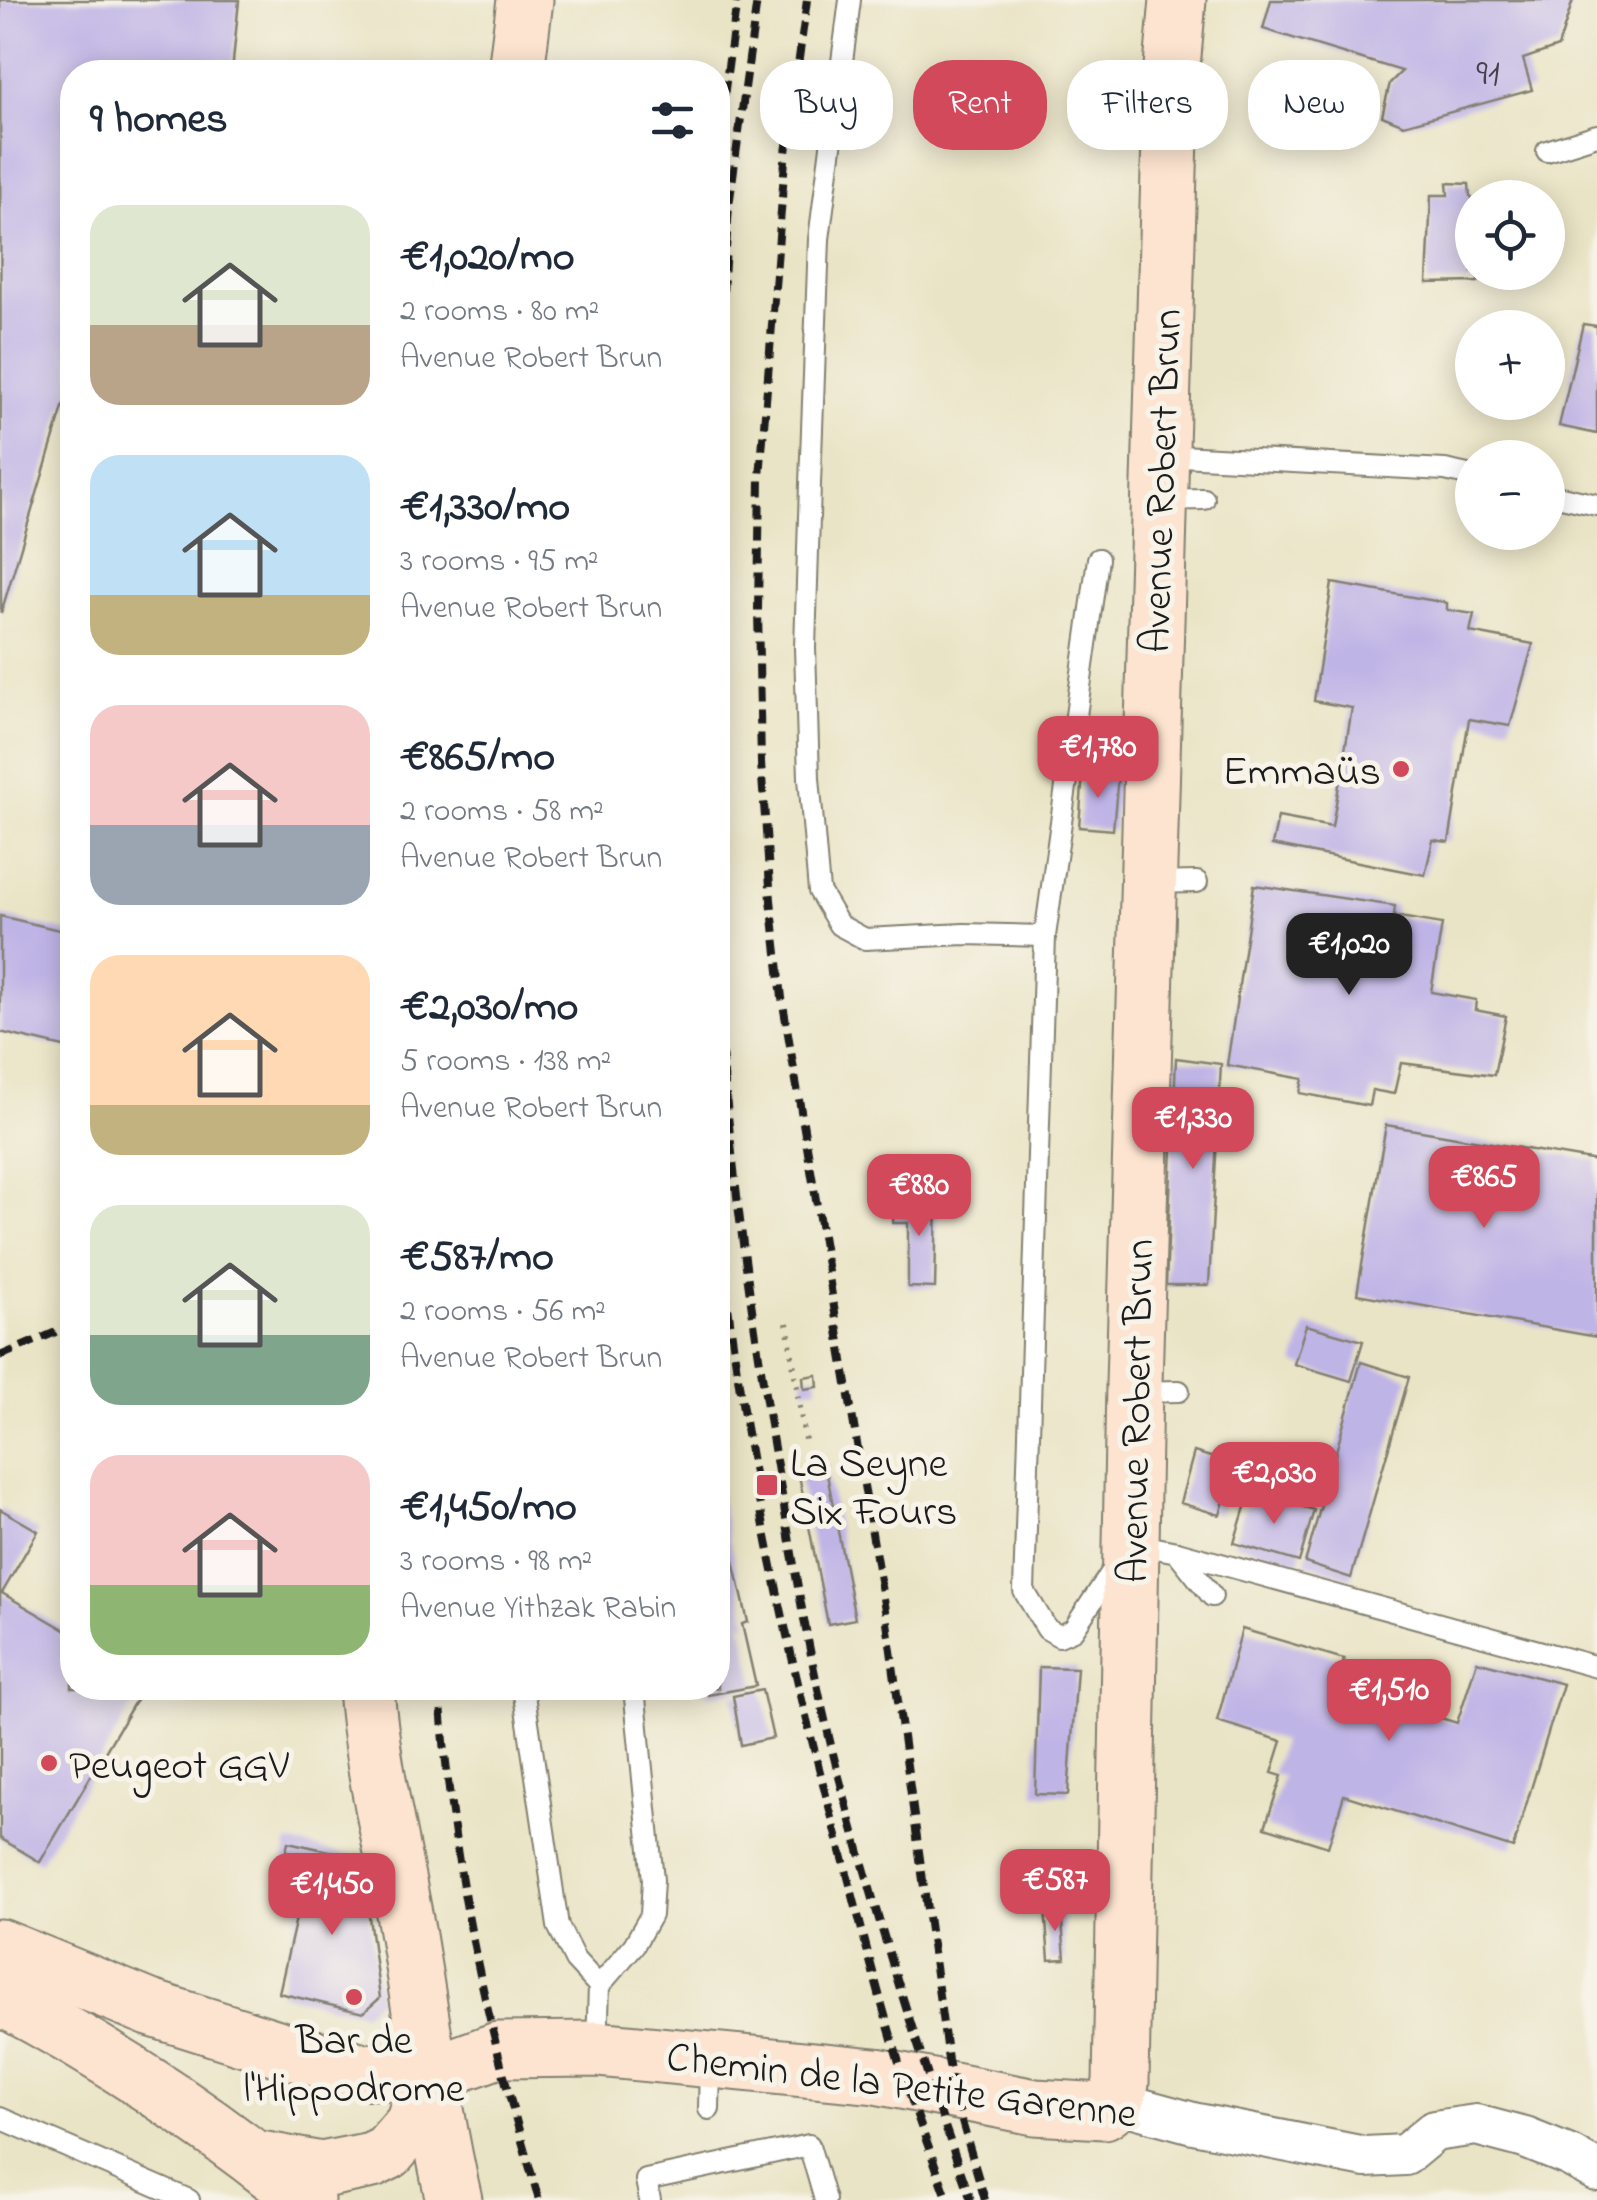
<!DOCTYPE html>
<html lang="en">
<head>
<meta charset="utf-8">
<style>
	:root { --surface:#fff; --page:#f2f2f3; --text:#1f2937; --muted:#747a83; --accent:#d1495b }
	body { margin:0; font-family:"Indie Flower",sans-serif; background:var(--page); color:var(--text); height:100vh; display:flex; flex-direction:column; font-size:38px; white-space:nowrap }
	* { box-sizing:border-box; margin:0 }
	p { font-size:32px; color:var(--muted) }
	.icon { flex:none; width:55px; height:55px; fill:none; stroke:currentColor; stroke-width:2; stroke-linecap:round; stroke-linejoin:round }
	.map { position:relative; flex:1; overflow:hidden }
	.panel { position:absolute; left:60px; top:60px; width:670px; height:1640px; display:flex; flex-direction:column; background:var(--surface); border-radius:40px; box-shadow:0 5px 25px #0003 }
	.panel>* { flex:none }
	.hud { position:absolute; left:760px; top:60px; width:685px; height:90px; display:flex; gap:20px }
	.buttons { position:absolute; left:1455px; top:180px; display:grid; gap:20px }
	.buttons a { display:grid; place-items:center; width:110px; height:110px; border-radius:50%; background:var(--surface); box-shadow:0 5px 25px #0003; font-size:50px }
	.price { position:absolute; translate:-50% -85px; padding:0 22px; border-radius:20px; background:var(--accent); color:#fff; font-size:32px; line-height:65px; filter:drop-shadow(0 2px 5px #0008) }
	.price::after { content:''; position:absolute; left:50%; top:60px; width:30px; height:22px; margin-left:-15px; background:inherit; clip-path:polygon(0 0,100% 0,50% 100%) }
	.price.selected { background:#222; color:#fff }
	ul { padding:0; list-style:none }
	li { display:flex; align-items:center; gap:30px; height:250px; padding:0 30px }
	li span { display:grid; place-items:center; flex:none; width:280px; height:200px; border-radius:30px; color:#555 }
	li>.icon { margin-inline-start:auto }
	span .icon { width:120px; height:120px; fill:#fffc; stroke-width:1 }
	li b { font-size:42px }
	h2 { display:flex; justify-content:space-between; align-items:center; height:120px; padding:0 30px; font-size:42px }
	.tag { padding:0 35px; border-radius:40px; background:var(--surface); box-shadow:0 5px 25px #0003; font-size:35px; line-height:90px }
	.tag.selected { background:var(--accent); color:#fff }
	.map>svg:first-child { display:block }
	.building { fill:#bfb4e6 }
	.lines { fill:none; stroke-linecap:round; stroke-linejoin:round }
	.lane-casing { stroke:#838071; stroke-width:24 }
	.street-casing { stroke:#838071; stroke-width:44 }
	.secondary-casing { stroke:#838071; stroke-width:59 }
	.path { stroke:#838071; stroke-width:6; stroke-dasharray:2.5 8; stroke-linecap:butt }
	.lane { stroke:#fff; stroke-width:20 }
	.street { stroke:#fff; stroke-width:40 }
	.secondary { stroke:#fde4d0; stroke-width:55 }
	.rail { stroke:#1c1c1c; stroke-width:8; stroke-dasharray:15 8; stroke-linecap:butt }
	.poi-dot { fill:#d1495b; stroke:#f7f3e8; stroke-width:4 }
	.labels { text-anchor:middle; stroke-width:10; stroke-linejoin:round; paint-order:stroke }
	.number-label { font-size:38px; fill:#45424e }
	.street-label { font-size:42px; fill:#1c1c1c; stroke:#f7f3e8 }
	.poi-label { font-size:42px; fill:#1c1c1c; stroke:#f7f3e8; text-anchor:start }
</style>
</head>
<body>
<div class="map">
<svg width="1597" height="2200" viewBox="0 0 1597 2200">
	<rect width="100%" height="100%" fill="#f7f3e8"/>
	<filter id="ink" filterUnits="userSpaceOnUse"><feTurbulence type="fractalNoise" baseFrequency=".01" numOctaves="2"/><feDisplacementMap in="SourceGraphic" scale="20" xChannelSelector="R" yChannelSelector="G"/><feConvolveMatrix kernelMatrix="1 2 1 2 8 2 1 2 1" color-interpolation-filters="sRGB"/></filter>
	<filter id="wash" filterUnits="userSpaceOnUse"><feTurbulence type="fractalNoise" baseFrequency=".0048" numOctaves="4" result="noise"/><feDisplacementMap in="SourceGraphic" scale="40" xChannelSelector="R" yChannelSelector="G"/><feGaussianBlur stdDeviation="2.25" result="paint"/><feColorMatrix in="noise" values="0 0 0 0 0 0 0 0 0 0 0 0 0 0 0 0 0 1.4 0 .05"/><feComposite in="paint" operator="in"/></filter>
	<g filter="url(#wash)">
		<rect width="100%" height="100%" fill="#eae4c6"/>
		<g id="blocks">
			<g class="building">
				<path d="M 0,0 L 239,0 L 232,72 L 72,72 L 72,406 L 64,404 L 1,613 Z"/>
				<path d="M 1271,0 L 1573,0 L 1558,47 L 1523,59 L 1532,90 L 1404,125 L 1382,116 L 1390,83 L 1402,71 L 1263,29 Z"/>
				<path d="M 1447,183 L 1469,184 L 1470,196 L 1472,197 L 1472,272 L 1478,272 L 1478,282 L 1427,283 L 1431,195 L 1448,195 Z"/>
				<path d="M 1583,324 L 1597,326 L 1597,434 L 1559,426 Z"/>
				<path d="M 1332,583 L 1447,603 L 1447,610 L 1474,614 L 1470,632 L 1533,644 L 1510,726 L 1469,719 L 1449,842 L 1433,840 L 1425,875 L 1272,845 L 1278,817 L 1332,827 L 1352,708 L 1314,701 Z"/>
				<path d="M 1083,772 L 1118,775 L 1113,830 L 1079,827 Z"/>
				<path d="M 1254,885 L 1395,906 L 1394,916 L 1442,924 L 1431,992 L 1476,1000 L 1475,1010 L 1506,1016 L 1494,1075 L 1401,1063 L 1394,1094 L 1372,1090 L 1369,1106 L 1300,1093 L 1303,1079 L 1227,1065 Z"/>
				<path d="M 0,916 L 72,933 L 72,1049 L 0,1032 Z"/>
				<path d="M 1176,1058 L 1221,1064 L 1209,1285 L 1166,1285 Z"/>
				<path d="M 1386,1125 L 1597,1161 L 1597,1337 L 1357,1294 Z"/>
				<path d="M 894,1199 L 937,1200 L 935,1288 L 908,1287 L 908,1223 L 893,1223 Z"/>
				<path d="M 1306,1325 L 1363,1341 L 1351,1381 L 1294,1364 Z"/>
				<path d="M 1361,1362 L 1409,1377 L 1351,1578 L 1305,1563 Z"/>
				<path d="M 817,1375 L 818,1387 L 804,1389 L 803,1377 Z"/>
				<path d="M 1194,1452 L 1234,1464 L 1220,1515 L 1180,1503 Z"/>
				<path d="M 825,1464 L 855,1619 L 828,1624 L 798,1470 Z"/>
				<path d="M 1250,1491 L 1314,1510 L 1299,1562 L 1234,1543 Z"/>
				<path d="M 718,1492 L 748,1622 L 742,1624 L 756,1686 L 708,1695 L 706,1688 L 718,1688 Z"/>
				<path d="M 0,1509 L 38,1531 L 2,1593 L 72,1634 L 72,1688 L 143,1688 L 40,1862 L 0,1838 Z"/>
				<path d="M 1242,1629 L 1344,1659 L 1336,1686 L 1457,1723 L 1477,1661 L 1563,1684 L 1513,1848 L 1344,1795 L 1328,1847 L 1265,1827 L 1282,1776 L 1272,1773 L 1282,1741 L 1217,1721 Z"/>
				<path d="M 1039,1667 L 1077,1668 L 1068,1795 L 1035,1794 Z"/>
				<path d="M 762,1690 L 773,1738 L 741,1745 L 733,1696 Z"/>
				<path d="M 288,1842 L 361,1858 L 380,1998 L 363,2013 L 279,1993 L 301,1896 L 325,1902 L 342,1889 L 340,1875 L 283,1863 Z"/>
				<path d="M 1061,1908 L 1065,1959 L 1049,1960 L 1045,1909 Z"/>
			</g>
		</g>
	</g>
	<g filter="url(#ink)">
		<use href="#blocks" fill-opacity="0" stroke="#838071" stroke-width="2.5"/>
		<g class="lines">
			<defs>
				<g id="lane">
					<path d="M 850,0 L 819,239 L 810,484 L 805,648 L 809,778 L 819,891 L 839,925 L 865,939 L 964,934 L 1045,936"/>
					<path d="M 1547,151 L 1597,135"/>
					<path d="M 1162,455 L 1445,470 L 1472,476"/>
					<path d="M 1548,494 L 1597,505"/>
					<path d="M 1160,500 L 1204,499"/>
					<path d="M 1098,559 L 1045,936 L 1024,1591 L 1047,1629 L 1059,1636 L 1073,1630 L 1117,1564"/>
					<path d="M 1148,883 L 1197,882"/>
					<path d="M 1135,1392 L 1179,1391"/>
					<path d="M 1135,1544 L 1177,1552 L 1597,1667"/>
					<path d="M 1177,1552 L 1212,1596"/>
					<path d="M 523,1688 L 558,1926 L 575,1960 L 599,1986"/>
					<path d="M 597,2047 L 599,1986 L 634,1945 L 651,1915 L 653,1880 L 634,1688"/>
					<path d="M 709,2109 L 710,2063"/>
					<path d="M 0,2118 L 189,2200"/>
					<path d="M 650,2200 L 646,2180 L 809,2145 L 825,2200"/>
				</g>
				<path id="street" d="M 1116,2102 L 1193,2123 L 1365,2157 L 1405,2155 L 1434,2131 L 1476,2125 L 1525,2138 L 1570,2156 L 1597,2171"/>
				<g id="secondary">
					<path d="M 516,72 L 525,0"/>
					<path d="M 366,1688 C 372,1771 394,1853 408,1936 C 423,2025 434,2113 454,2200"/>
					<path d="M 0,1947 L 150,2008 L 277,2048 L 363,2071 L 429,2075 L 498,2050 L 597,2049 L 876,2076 L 1035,2107 L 1104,2111 L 1116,2102 L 1121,2083 C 1127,1850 1128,1617 1134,1384 C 1144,945 1158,506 1172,67 L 1178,0"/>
					<path d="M 0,1997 C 108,2054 211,2122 306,2200"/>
					<path d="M 255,2158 L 322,2170 L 372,2160 L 388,2152 L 413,2123 L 429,2075"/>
				</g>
			</defs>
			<use href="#lane" class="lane-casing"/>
			<use href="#street" class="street-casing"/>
			<use href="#secondary" class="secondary-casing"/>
			<path class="path" d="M 787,1323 L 805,1440"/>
			<use href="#lane" class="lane"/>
			<use href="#street" class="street"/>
			<use href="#secondary" class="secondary"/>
			<g class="rail">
				<path d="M 807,0 L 785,160 L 760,477 L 758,610 L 761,763 L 771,900 L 782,998 L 887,1622 L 948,2060 L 960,2115 L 985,2200"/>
				<path d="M 718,141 L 737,0"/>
				<path d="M 718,363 L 729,206 L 757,0"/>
				<path d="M 718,1003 C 730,1164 752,1324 780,1483 C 797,1585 815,1688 842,1788 C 879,1926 922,2065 971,2200"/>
				<path d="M 718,1217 C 739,1432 784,1643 841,1851 C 859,1917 875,1984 895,2049 C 910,2100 930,2150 948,2200"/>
				<path d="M 0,1356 L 72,1325"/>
				<path d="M 440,1688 C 447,1809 468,1933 498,2052 C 510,2101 525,2151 539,2200"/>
			</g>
		</g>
	</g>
	<g class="poi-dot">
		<circle cx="1401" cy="769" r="10"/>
		<rect x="755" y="1473" width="24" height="24" rx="5"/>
		<circle cx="49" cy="1763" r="10"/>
		<circle cx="354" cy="1997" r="10"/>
	</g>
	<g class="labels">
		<g class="number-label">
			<text x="1488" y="84">91</text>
		</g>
		<g class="street-label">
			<text transform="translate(1159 481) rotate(-88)" y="15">Avenue Robert Brun</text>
			<text transform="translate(1134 1411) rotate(-89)" y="15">Avenue Robert Brun</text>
			<text transform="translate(902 2083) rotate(7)" y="15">Chemin de la Petite Garenne</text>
		</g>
		<g class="poi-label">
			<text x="1381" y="784" text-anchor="end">Emmaüs</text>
			<text x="790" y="1476">La Seyne<tspan x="790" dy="48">Six Fours</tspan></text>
			<text x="69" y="1778">Peugeot GGV</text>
			<text x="354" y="2053" text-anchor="middle">Bar de<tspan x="354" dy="48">l'Hippodrome</tspan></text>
		</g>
	</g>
</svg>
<div class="buttons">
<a><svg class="icon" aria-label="locate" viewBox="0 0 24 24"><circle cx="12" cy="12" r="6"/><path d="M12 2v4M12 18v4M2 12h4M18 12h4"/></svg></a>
<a>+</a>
<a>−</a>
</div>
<b class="price" style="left:1098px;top:801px">€1,780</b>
<b class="price selected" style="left:1349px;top:998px">€1,020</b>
<b class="price" style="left:1193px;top:1172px">€1,330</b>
<b class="price" style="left:1484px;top:1231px">€865</b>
<b class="price" style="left:919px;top:1239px">€880</b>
<b class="price" style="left:1274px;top:1527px">€2,030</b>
<b class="price" style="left:1389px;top:1744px">€1,510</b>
<b class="price" style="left:1055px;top:1934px">€587</b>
<b class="price" style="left:332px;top:1938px">€1,450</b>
<div class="hud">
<a class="tag">Buy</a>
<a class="tag selected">Rent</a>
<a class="tag">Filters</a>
<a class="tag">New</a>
</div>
<section class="panel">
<h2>9 homes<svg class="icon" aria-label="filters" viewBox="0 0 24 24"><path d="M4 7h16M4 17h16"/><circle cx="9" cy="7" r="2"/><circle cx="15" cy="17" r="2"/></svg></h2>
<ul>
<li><span style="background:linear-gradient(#dfe7d0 60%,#b9a48a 0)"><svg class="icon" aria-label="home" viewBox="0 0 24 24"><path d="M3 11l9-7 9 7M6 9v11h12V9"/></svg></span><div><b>€1,020/mo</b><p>2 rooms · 80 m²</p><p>Avenue Robert Brun</p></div></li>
<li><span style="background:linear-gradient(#bfe0f5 70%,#c2b280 0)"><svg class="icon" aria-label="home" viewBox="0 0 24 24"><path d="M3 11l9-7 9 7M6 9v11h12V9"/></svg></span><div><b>€1,330/mo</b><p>3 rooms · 95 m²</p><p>Avenue Robert Brun</p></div></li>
<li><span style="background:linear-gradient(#f6c9c9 60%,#9aa5b1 0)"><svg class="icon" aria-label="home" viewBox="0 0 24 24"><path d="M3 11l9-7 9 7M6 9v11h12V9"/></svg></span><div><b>€865/mo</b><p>2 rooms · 58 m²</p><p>Avenue Robert Brun</p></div></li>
<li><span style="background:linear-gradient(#ffd9b3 75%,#c2b280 0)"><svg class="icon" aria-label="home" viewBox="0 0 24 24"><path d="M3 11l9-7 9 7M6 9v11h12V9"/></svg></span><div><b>€2,030/mo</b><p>5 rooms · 138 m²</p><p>Avenue Robert Brun</p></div></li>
<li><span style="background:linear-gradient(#dfe7d0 65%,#7fa58c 0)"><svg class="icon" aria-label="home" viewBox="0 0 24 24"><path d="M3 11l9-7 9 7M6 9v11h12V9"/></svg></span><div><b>€587/mo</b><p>2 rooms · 56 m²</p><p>Avenue Robert Brun</p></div></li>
<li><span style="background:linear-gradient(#f6c9c9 65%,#8fb573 0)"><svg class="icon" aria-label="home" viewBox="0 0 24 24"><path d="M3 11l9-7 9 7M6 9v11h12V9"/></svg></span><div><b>€1,450/mo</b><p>3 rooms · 98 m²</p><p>Avenue Yithzak Rabin</p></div></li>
</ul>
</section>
</div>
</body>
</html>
